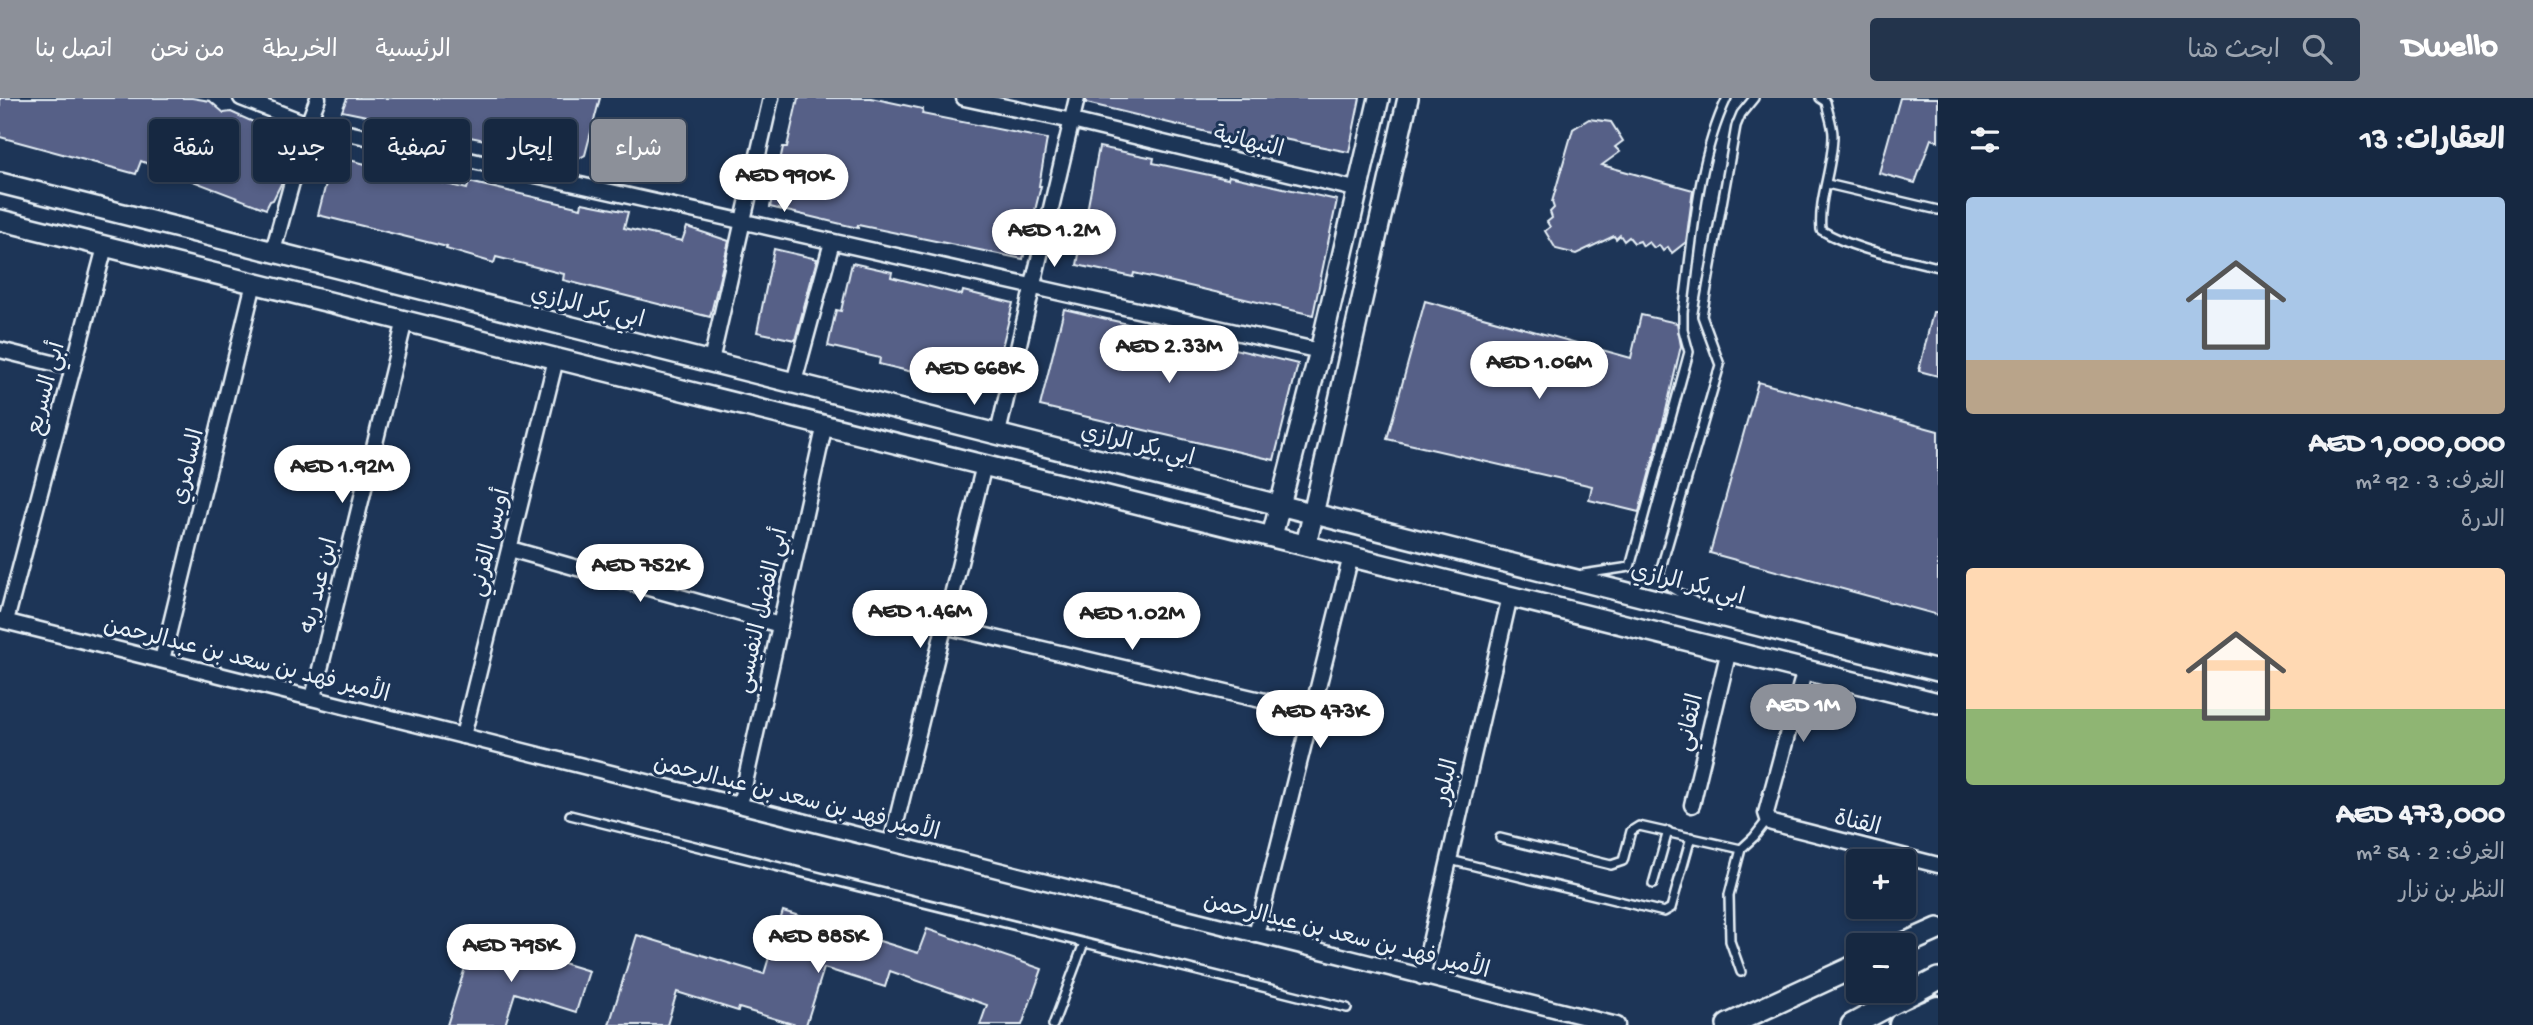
<!DOCTYPE html>
<html lang="ar">
<head>
<meta charset="utf-8">
<style>
	:root { --surface:#162841; --page:#23344c; --text:#f1f3f6; --muted:#9ea6b1; --line:#35445a; --accent:#8c9099 }
	body { margin:0; font-family:"Gochi Hand","Playpen Sans Arabic",sans-serif; background:var(--page); color:var(--text); direction:rtl; height:100vh; display:flex; flex-direction:column; font-size:26px; white-space:nowrap }
	* { box-sizing:border-box; margin:0 }
	p { font-size:23px; color:var(--muted) }
	.icon { flex:none; width:38px; height:38px; fill:none; stroke:currentColor; stroke-width:2; stroke-linecap:round; stroke-linejoin:round }
	.map { position:relative; flex:1; overflow:hidden; direction:ltr }
	.drawer { display:flex; flex-direction:column; background:var(--surface); width:595px }
	.drawer>* { flex:none }
	.banner { position:absolute; left:21px; top:21px; width:665px; height:63px; direction:rtl; display:flex; gap:14px }
	.controls { position:absolute; left:1846px; top:751px; display:grid; gap:14px }
	.controls a { display:grid; place-items:center; width:70px; height:70px; border-radius:7px; background:var(--surface); box-shadow:0 4px 10px #0003,0 0 0 2px var(--line); font-size:35px }
	.price { position:absolute; translate:-50% -60px; padding:0 16px; border-radius:24px; background:#fff; color:#222; font-size:23px; line-height:46px; filter:drop-shadow(0 2px 4px #0008) }
	.price::after { content:''; position:absolute; left:50%; top:42px; width:21px; height:16px; margin-left:-10px; background:inherit; clip-path:polygon(0 0,100% 0,50% 100%) }
	.price.selected { background:var(--accent); color:#fff }
	ul { padding:0; list-style:none }
	li { display:grid; align-content:center; gap:14px; height:371px; padding:0 28px }
	li span { display:grid; place-items:center; height:217px; border-radius:7px; color:#555 }
	li>.icon { margin-inline-start:auto }
	span .icon { width:126px; height:126px; fill:#fffc; stroke-width:1 }
	li b { font-size:30px }
	h2 { display:flex; justify-content:space-between; align-items:center; height:84px; padding:0 28px; font-size:30px }
	.tag { padding:0 24px; border-radius:7px; background:var(--surface); box-shadow:0 4px 10px #0003,0 0 0 2px var(--line); font-size:24px; line-height:63px }
	.tag.selected { background:var(--accent); color:#fff }
	header { display:flex; align-items:center; gap:42px; box-sizing:border-box; height:98px; padding:0 35px; background:var(--accent); color:#fff }
	header strong { font-size:33px }
	nav { display:flex; gap:38px; margin-inline-start:auto; font-size:24px }
	.search { width:490px; height:63px; background:var(--page); display:flex; align-items:center; gap:18px; box-sizing:border-box; padding:0 24px; border-radius:7px; color:var(--muted); font-size:26px }
	main { display:flex; flex:1; min-height:0 }
	.map>svg:first-child { display:block }
	.building { fill:#566087; stroke:#e8f1f8; stroke-width:2 }
	.lines { fill:none; stroke-linecap:round; stroke-linejoin:round }
	.lane-casing { stroke:#e8f1f8; stroke-width:12 }
	.street-casing { stroke:#e8f1f8; stroke-width:19 }
	.secondary-casing { stroke:#e8f1f8; stroke-width:24 }
	.primary-casing { stroke:#e8f1f8; stroke-width:26 }
	.highway-casing { stroke:#e8f1f8; stroke-width:30 }
	.lane { stroke:#1d3557; stroke-width:7 }
	.street { stroke:#1d3557; stroke-width:14 }
	.secondary { stroke:#1d3557; stroke-width:19 }
	.primary { stroke:#1d3557; stroke-width:21 }
	.highway { stroke:#1d3557; stroke-width:24 }
	.labels { text-anchor:middle; stroke-width:6; stroke-linejoin:round; paint-order:stroke }
	.street-label { font-size:23px; fill:#e8f1f8; stroke:#1d3557 }
</style>
</head>
<body>
<header>
<strong>Dwello</strong>
<div class="search"><svg class="icon" aria-label="search" viewBox="0 0 24 24"><circle cx="10" cy="10" r="6"/><path d="M15 15l6 6"/></svg>ابحث هنا</div>
<nav><a>الرئيسية</a><a>الخريطة</a><a>من نحن</a><a>اتصل بنا</a></nav>
</header>
<main>
<section class="drawer">
<h2>العقارات: 13<svg class="icon" aria-label="filters" viewBox="0 0 24 24"><path d="M4 7h16M4 17h16"/><circle cx="9" cy="7" r="2"/><circle cx="15" cy="17" r="2"/></svg></h2>
<ul>
<li><span style="background:linear-gradient(#a9c7e8 75%,#b9a48a 0)"><svg class="icon" aria-label="home" viewBox="0 0 24 24"><path d="M3 11l9-7 9 7M6 9v11h12V9"/></svg></span><div><b>AED 1,000,000</b><p>الغرف: 3 · 92 m²</p><p>الدرة</p></div></li>
<li><span style="background:linear-gradient(#ffd9b3 65%,#8fb573 0)"><svg class="icon" aria-label="home" viewBox="0 0 24 24"><path d="M3 11l9-7 9 7M6 9v11h12V9"/></svg></span><div><b>AED 473,000</b><p>الغرف: 2 · 54 m²</p><p>النظر بن نزار</p></div></li>
</ul>
</section>
<div class="map">
<svg width="1938" height="927" viewBox="0 0 1938 927">
	<rect width="100%" height="100%" fill="#1d3557"/>
	<filter id="ink" filterUnits="userSpaceOnUse"><feTurbulence type="fractalNoise" baseFrequency=".0143" numOctaves="2"/><feDisplacementMap in="SourceGraphic" scale="14" xChannelSelector="R" yChannelSelector="G"/><feConvolveMatrix kernelMatrix="1 2 1 2 8 2 1 2 1" color-interpolation-filters="sRGB"/></filter>
	<g filter="url(#ink)">
		<g class="building">
			<path d="M 0,0 L 192,0 L 210,3 L 224,15 L 231,14 L 262,28 L 266,27 L 286,34 L 294,40 L 282,84 L 273,102 L 270,103 L 266,111 L 141,63 L 136,76 L 0,39 Z"/>
			<path d="M 347,0 L 600,0 L 585,57 L 578,61 L 342,13 Z"/>
			<path d="M 798,0 L 871,0 L 923,11 L 922,16 L 1047,41 L 1039,88 L 1041,88 L 1023,161 L 858,127 L 858,130 L 770,109 L 783,49 L 787,49 Z"/>
			<path d="M 1086,0 L 1360,0 L 1349,54 L 1268,38 L 1265,48 L 1086,5 Z"/>
			<path d="M 1900,0 L 1938,0 L 1938,43 L 1931,41 L 1915,85 L 1879,75 Z"/>
			<path d="M 1589,21 L 1611,24 L 1623,43 L 1615,49 L 1620,54 L 1602,67 L 1693,92 L 1686,144 L 1672,155 L 1668,149 L 1663,153 L 1659,147 L 1654,150 L 1649,144 L 1643,148 L 1640,143 L 1634,145 L 1629,139 L 1624,143 L 1620,137 L 1616,141 L 1614,138 L 1576,156 L 1556,151 L 1545,133 L 1550,129 L 1547,124 L 1552,120 L 1550,114 L 1554,110 L 1552,104 L 1573,31 Z"/>
			<path d="M 1099,49 L 1154,60 L 1153,65 L 1228,81 L 1229,78 L 1337,102 L 1313,217 L 1134,175 L 1133,179 L 1077,167 Z"/>
			<path d="M 333,58 L 467,91 L 469,84 L 581,110 L 582,105 L 628,114 L 624,130 L 682,143 L 687,129 L 729,143 L 710,219 L 563,182 L 564,176 L 496,159 L 494,165 L 446,151 L 447,149 L 318,117 Z"/>
			<path d="M 774,151 L 817,161 L 795,242 L 757,234 Z"/>
			<path d="M 852,165 L 892,174 L 891,179 L 962,197 L 963,193 L 1013,205 L 992,289 L 930,274 L 929,278 L 879,266 L 880,260 L 828,248 L 836,212 L 841,213 Z"/>
			<path d="M 1425,203 L 1631,260 L 1641,217 L 1677,225 L 1681,248 L 1665,317 L 1639,414 L 1589,402 L 1592,388 L 1387,341 Z"/>
			<path d="M 1064,211 L 1298,266 L 1274,362 L 1040,308 Z"/>
			<path d="M 1933,214 L 1938,214 L 1938,278 L 1919,273 Z"/>
			<path d="M 1758,284 L 1938,333 L 1938,517 L 1710,455 Z"/>
			<path d="M 783,813 L 918,855 L 927,831 L 1042,871 L 1022,927 L 980,927 L 987,907 L 890,873 L 885,889 L 824,870 L 806,927 L 796,927 L 739,910 L 738,913 L 677,894 L 667,927 L 609,927 L 637,837 L 764,876 Z"/>
			<path d="M 475,838 L 589,873 L 576,914 L 515,895 L 505,927 L 447,927 Z"/>
		</g>
		<g class="lines">
			<defs>
				<g id="lane">
					<path d="M 1820,0 L 1826,4 C 1828,15 1833,27 1833,37 C 1833,70 1818,100 1821,132 C 1856,153 1899,159 1938,169"/>
					<path d="M 1827,86 L 1938,112"/>
					<path d="M 1583,476 L 1630,469 L 1689,254 L 1683,232 L 1683,214 C 1693,143 1696,66 1727,0"/>
					<path d="M 1697,505 L 1671,490 L 1659,477 L 1720,267 L 1702,218 L 1736,28 L 1741,16 L 1754,0"/>
					<path d="M 570,717 L 1347,910"/>
					<path d="M 1500,740 L 1611,767 L 1623,763 L 1631,733 L 1639,728 L 1741,751"/>
					<path d="M 1450,762 L 1664,814 L 1671,810 L 1691,739"/>
					<path d="M 1653,786 L 1668,733"/>
					<path d="M 1741,874 L 1730,843 L 1729,797 L 1741,751 L 1754,739 L 1768,721"/>
					<path d="M 1053,927 L 1084,845"/>
				</g>
				<g id="street">
					<path d="M 241,0 L 308,26 L 1320,253"/>
					<path d="M 964,0 L 1072,23 L 1359,92"/>
					<path d="M 273,153 L 308,26 L 318,0"/>
					<path d="M 0,252 L 73,270"/>
					<path d="M 711,263 L 771,0"/>
					<path d="M 794,284 L 832,144"/>
					<path d="M 998,335 L 1077,0"/>
					<path d="M 510,451 L 780,527"/>
					<path d="M 0,522 L 1617,927"/>
					<path d="M 6,523 L 105,149"/>
					<path d="M 944,528 L 1312,614"/>
					<path d="M 162,562 L 254,185"/>
					<path d="M 1805,571 L 1766,715 L 1768,721 L 1772,725 L 1938,767"/>
					<path d="M 313,600 L 405,222"/>
					<path d="M 463,638 L 556,261"/>
					<path d="M 740,707 L 825,326"/>
					<path d="M 1692,707 L 1729,552"/>
					<path d="M 891,745 L 984,367"/>
					<path d="M 1256,837 L 1351,458"/>
					<path d="M 1422,879 L 1510,498"/>
				</g>
				<g id="secondary">
					<path d="M 0,85 L 1938,573"/>
					<path d="M 0,122 L 1938,605"/>
					<path d="M 1272,438 L 1320,253 L 1379,0"/>
					<path d="M 1306,447 L 1408,0"/>
				</g>
				<g id="primary">
					<path d="M 1902,847 L 1938,831"/>
					<path d="M 1728,927 L 1858,867"/>
					<path d="M 1852,927 L 1938,881"/>
				</g>
				<path id="highway" d="M 1902,927 L 1938,911"/>
			</defs>
			<use href="#lane" class="lane-casing"/>
			<use href="#street" class="street-casing"/>
			<use href="#secondary" class="secondary-casing"/>
			<use href="#primary" class="primary-casing"/>
			<use href="#highway" class="highway-casing"/>
			<use href="#lane" class="lane"/>
			<use href="#street" class="street"/>
			<use href="#secondary" class="secondary"/>
			<use href="#primary" class="primary"/>
			<use href="#highway" class="highway"/>
		</g>
	</g>
	<g class="labels">
		<g class="street-label">
			<text transform="translate(1249 42) rotate(14)" y="8">النبهانية</text>
			<text transform="translate(588 207) rotate(14)" y="8">ابي بكر الرازي</text>
			<text transform="translate(44 290) rotate(-75)" y="8">أبي السريع</text>
			<text transform="translate(1138 345) rotate(14)" y="8">ابي بكر الرازي</text>
			<text transform="translate(186 368) rotate(-76)" y="8">السامري</text>
			<text transform="translate(488 444) rotate(-76)" y="8">أويس القرني</text>
			<text transform="translate(1688 484) rotate(14)" y="8">ابي بكر الرازي</text>
			<text transform="translate(317 487) rotate(-76)" y="8">ابن عبد ربه</text>
			<text transform="translate(760 512) rotate(-77)" y="8">أبي الفضل النفيسي</text>
			<text transform="translate(247 560) rotate(14)" y="8">الأمير فهد بن سعد بن عبدالرحمن</text>
			<text transform="translate(1688 624) rotate(-77)" y="8">التفاني</text>
			<text transform="translate(1444 683) rotate(-77)" y="8">البلور</text>
			<text transform="translate(797 698) rotate(14)" y="8">الأمير فهد بن سعد بن عبدالرحمن</text>
			<text transform="translate(1858 723) rotate(14)" y="8">القناة</text>
			<text transform="translate(1347 836) rotate(14)" y="8">الأمير فهد بن سعد بن عبدالرحمن</text>
		</g>
	</g>
</svg>
<div class="controls">
<a>+</a>
<a>−</a>
</div>
<b class="price" style="left:784px;top:116px">AED 990K</b>
<b class="price" style="left:1054px;top:171px">AED 1.2M</b>
<b class="price" style="left:1169px;top:287px">AED 2.33M</b>
<b class="price" style="left:1539px;top:303px">AED 1.06M</b>
<b class="price" style="left:974px;top:309px">AED 668K</b>
<b class="price" style="left:342px;top:407px">AED 1.92M</b>
<b class="price" style="left:640px;top:506px">AED 752K</b>
<b class="price" style="left:920px;top:552px">AED 1.46M</b>
<b class="price" style="left:1132px;top:554px">AED 1.02M</b>
<b class="price selected" style="left:1803px;top:646px">AED 1M</b>
<b class="price" style="left:1320px;top:652px">AED 473K</b>
<b class="price" style="left:818px;top:877px">AED 885K</b>
<b class="price" style="left:511px;top:886px">AED 795K</b>
<div class="banner">
<a class="tag selected">شراء</a>
<a class="tag">إيجار</a>
<a class="tag">تصفية</a>
<a class="tag">جديد</a>
<a class="tag">شقة</a>
</div>
</div>
</main>
</body>
</html>
